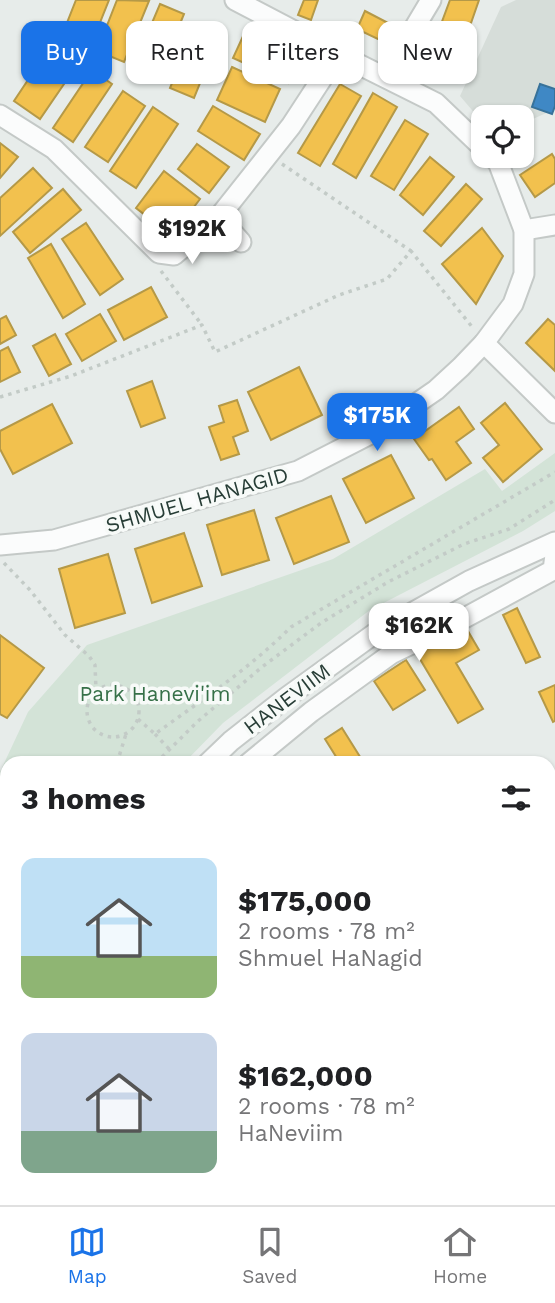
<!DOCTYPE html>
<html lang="en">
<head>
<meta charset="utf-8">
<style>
	:root { --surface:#fff; --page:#f6f6f6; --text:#202124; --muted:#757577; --line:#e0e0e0; --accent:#1a73e8 }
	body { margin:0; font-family:"Work Sans",sans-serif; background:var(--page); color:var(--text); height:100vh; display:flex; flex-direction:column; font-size:26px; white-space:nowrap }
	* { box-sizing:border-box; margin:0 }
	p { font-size:23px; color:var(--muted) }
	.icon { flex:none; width:38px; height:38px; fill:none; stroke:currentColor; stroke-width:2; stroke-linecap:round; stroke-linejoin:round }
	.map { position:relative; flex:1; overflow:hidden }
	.sheet { position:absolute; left:0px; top:756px; width:556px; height:450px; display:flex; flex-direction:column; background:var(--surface); border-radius:21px 21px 0 0; box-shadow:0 2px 5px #0004 }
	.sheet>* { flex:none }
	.banner { position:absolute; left:21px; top:21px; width:514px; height:63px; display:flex; gap:14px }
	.fabs { position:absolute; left:471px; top:105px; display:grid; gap:14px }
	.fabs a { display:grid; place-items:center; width:63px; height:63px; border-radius:14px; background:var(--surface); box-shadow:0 2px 5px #0004; font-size:35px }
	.price { position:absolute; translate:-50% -60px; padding:0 16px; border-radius:14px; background:#fff; color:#222; font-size:23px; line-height:46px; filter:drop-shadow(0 2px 4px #0008) }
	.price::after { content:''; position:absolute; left:50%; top:42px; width:21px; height:16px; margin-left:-10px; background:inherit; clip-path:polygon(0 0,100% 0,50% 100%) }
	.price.active { background:var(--accent); color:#fff }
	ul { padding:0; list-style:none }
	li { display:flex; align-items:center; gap:21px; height:175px; padding:0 21px }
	li span { display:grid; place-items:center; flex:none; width:196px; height:140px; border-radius:14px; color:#555 }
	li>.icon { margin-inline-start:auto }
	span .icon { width:84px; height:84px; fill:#fffc; stroke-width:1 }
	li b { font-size:30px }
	h2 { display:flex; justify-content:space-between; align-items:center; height:84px; padding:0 21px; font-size:30px }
	.tag { padding:0 24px; border-radius:14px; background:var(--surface); box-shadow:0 2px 5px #0004; font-size:24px; line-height:63px }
	.tag.active { background:var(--accent); color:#fff }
	.tab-bar { display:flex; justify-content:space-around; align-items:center; height:98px; border-top:2px solid var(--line); background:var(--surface); font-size:19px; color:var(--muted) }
	.tab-bar a { display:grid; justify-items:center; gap:4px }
	.tab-bar .active { color:var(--accent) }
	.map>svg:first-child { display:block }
	.built { fill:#d6ddd9 }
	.green { fill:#d3e3d7 }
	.homes { fill:#f2c14e; stroke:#b59947; stroke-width:2 }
	.schools { fill:#3f88c5; stroke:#38729a; stroke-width:2 }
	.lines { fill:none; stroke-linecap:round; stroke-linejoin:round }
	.minor-casing { stroke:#c4c9c7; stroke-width:23 }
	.path { stroke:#c3cbc7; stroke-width:3.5; stroke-dasharray:3.5 5; stroke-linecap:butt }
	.minor { stroke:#fbfcfc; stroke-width:19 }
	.labels { text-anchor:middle; stroke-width:7; stroke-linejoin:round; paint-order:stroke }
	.street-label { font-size:21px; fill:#273d36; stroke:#f7faf8 }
	.park-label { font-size:21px; fill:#367048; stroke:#f7faf8 }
</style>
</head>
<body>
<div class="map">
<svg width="555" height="1205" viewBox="0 0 555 1205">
	<rect width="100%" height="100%" fill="#e7ecea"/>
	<path class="built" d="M 516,0 L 555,0 L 555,109 L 522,124 L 522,117 L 483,117 L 483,123 L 460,96 L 501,7 Z"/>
	<path class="green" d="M 555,453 L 555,511 L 523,531 L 370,610 L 223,723 L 184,763 L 7,763 L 7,995 L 0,1006 L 0,772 L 28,712 L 87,645 L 333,559 L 485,469 L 502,491 Z"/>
	<g class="homes">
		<path d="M 76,0 L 109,0 L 89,50 L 61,38 Z"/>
		<path d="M 117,0 L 149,1 L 124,62 L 97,51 Z"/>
		<path d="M 304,0 L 318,0 L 311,20 L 298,15 Z"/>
		<path d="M 450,0 L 479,0 L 454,72 L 427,62 Z"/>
		<path d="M 160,4 L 184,14 L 157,80 L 132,70 Z"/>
		<path d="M 365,11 L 392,25 L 384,42 L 357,29 Z"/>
		<path d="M 196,24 L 220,34 L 194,98 L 170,88 Z"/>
		<path d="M 244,34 L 299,59 L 288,83 L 233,58 Z"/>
		<path d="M 50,47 L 77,65 L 40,119 L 14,101 Z"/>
		<path d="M 232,67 L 280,89 L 265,122 L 217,100 Z"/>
		<path d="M 92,70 L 112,84 L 73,142 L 53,128 Z"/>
		<path d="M 340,84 L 361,96 L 320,166 L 298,153 Z"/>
		<path d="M 123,91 L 145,106 L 108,162 L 85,147 Z"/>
		<path d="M 373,93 L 397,107 L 356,178 L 333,164 Z"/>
		<path d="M 213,106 L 260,134 L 244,160 L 198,131 Z"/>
		<path d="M 153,107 L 178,124 L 136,188 L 110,171 Z"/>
		<path d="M 405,120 L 428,134 L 394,190 L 371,176 Z"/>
		<path d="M 0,143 L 18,157 L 0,178 Z"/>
		<path d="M 197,144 L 229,167 L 209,193 L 178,169 Z"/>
		<path d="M 552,154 L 555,159 L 555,183 L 535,197 L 520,175 Z"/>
		<path d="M 430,157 L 454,177 L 423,215 L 400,195 Z"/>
		<path d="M 33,168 L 52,188 L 0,236 L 0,198 Z"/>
		<path d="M 164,171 L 200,199 L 172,236 L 136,208 Z"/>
		<path d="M 466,184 L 482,199 L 441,246 L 424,231 Z"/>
		<path d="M 63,189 L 81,210 L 30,253 L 13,232 Z"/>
		<path d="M 86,223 L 123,279 L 100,295 L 62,239 Z"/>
		<path d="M 482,228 L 503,256 L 476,304 L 442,264 Z"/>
		<path d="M 51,244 L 85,304 L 63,318 L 28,258 Z"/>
		<path d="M 151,287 L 167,317 L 124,340 L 108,310 Z"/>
		<path d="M 100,314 L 116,341 L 82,361 L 66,334 Z"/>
		<path d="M 6,316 L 16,335 L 0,344 L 0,319 Z"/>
		<path d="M 548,319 L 555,325 L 555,371 L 526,343 Z"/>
		<path d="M 55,334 L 71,364 L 49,376 L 33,346 Z"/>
		<path d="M 8,347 L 20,372 L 0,382 L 0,351 Z"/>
		<path d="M 299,367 L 322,415 L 271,440 L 248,392 Z"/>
		<path d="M 152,381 L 165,418 L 141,427 L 127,391 Z"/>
		<path d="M 237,400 L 248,431 L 233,437 L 239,454 L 221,460 L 209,427 L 224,422 L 219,406 Z"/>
		<path d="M 505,403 L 542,449 L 503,482 L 483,458 L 499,445 L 481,423 Z"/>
		<path d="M 52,404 L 72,443 L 13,474 L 0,449 L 0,431 Z"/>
		<path d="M 459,407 L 474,429 L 456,442 L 471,463 L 446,480 L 432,459 L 429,460 L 414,439 Z"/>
		<path d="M 391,455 L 414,498 L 366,523 L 343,479 Z"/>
		<path d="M 331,496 L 349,542 L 294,564 L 276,518 Z"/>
		<path d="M 254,510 L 269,560 L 222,575 L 207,525 Z"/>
		<path d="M 184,533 L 202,586 L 152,603 L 135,549 Z"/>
		<path d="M 108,554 L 125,613 L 75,628 L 59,569 Z"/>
		<path d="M 517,608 L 540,657 L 526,663 L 503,615 Z"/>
		<path d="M 465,626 L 479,650 L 456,663 L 483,709 L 458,723 L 417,654 Z"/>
		<path d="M 0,635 L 44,668 L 7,718 L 0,714 Z"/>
		<path d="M 406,660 L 425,690 L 393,710 L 374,681 Z"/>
		<path d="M 555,685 L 555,721 L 553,722 L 539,692 Z"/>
		<path d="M 342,728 L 362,760 L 357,763 L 340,763 L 325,739 Z"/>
		<path d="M 550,795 L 555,796 L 555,854 L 550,853 Z"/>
		<path d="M 71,1199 L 122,1199 L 125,1205 L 75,1205 Z"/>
		<path d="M 381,1199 L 399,1199 L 416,1204 L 379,1205 Z"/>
	</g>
	<path class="schools" d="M 540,84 L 555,89 L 555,106 L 552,114 L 532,107 Z"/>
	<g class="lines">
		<defs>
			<g id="minor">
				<path d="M 235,0 L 338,54 L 436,103 L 483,148"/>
				<path d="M 385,77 L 431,0"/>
				<path d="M 0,115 L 54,149 L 159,253 L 174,255 L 219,217 L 291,126 L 338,54"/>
				<path d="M 219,217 L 241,242"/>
				<path d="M 524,230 L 555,225"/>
				<path d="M 484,343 L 555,413"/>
				<path d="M 0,545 L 54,540 L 298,471 L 378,430 L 436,390 L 461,367 L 484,343 L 513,304 L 524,274 L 524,230 L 498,162 L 491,156"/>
				<path d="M 208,763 L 231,741 L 287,697 L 374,634 L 469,581 L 555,542"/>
				<path d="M 249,763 L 311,712 L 391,654 L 459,621 L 553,570 L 555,555"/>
				<path d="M 550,869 L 555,871"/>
				<path d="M 550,947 L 555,935"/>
				<path d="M 0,1048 L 7,1039"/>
				<path d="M 0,1139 L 7,1146"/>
				<path d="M 550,1178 L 555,1178"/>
				<path d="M 38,1199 L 41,1205"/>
				<path d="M 509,1199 L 510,1205"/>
			</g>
		</defs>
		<use href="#minor" class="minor-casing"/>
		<g class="path">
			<path d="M 282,164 L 411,251"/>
			<path d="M 161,271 L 202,325"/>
			<path d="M 0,397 L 71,376 L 202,325 L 215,352 L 339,295 L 387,279 L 411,251 L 473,328"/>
			<path d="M 4,563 L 30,590 L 65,635 L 89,656 L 95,665 L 96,690"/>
			<circle cx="113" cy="711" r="26"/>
			<path d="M 138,719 L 155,734 C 202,700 250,668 291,627 L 555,472"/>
			<path d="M 155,734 L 169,749"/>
			<path d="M 117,763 L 126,734"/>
			<path d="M 156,763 L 197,722 L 262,667 L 321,623 L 388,582 L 464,544 L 509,529 L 555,500"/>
			<path d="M 0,928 L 7,919"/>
			<path d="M 0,942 L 7,933"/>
			<path d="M 231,1205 L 234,1199"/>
		</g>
		<use href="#minor" class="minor"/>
	</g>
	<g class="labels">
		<g class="street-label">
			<text transform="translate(197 500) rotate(-16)" y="7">SHMUEL HANAGID</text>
			<text transform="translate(287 699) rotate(-37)" y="7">HANEVIIM</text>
		</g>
		<g class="park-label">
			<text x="155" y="701">Park Hanevi'im</text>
		</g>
	</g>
</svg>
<div class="fabs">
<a><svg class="icon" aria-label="locate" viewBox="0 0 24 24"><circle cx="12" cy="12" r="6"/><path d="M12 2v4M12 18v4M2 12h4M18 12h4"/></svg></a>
</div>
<b class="price" style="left:192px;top:266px">$192K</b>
<b class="price active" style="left:377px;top:453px">$175K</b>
<b class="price" style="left:419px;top:663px">$162K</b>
<div class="banner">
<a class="tag active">Buy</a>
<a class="tag">Rent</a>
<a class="tag">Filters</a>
<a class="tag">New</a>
</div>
<section class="sheet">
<h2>3 homes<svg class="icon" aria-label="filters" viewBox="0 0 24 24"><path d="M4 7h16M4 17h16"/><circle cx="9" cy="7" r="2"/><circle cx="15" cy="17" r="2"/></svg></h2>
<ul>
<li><span style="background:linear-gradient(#bfe0f5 70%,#8fb573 0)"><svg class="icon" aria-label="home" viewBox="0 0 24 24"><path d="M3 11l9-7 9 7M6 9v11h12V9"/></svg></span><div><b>$175,000</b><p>2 rooms · 78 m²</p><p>Shmuel HaNagid</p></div></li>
<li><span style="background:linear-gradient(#c9d6e8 70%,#7fa58c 0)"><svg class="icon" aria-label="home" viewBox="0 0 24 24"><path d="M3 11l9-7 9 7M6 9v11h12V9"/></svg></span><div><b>$162,000</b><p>2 rooms · 78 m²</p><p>HaNeviim</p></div></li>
</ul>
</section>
</div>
<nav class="tab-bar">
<a class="active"><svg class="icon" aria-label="map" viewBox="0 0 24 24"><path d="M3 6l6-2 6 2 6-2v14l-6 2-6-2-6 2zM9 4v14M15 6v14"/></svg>Map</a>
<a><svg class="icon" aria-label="saved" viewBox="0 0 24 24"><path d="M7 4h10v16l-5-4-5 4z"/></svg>Saved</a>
<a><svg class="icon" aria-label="home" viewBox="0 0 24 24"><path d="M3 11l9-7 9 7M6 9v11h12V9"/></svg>Home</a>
</nav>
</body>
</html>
